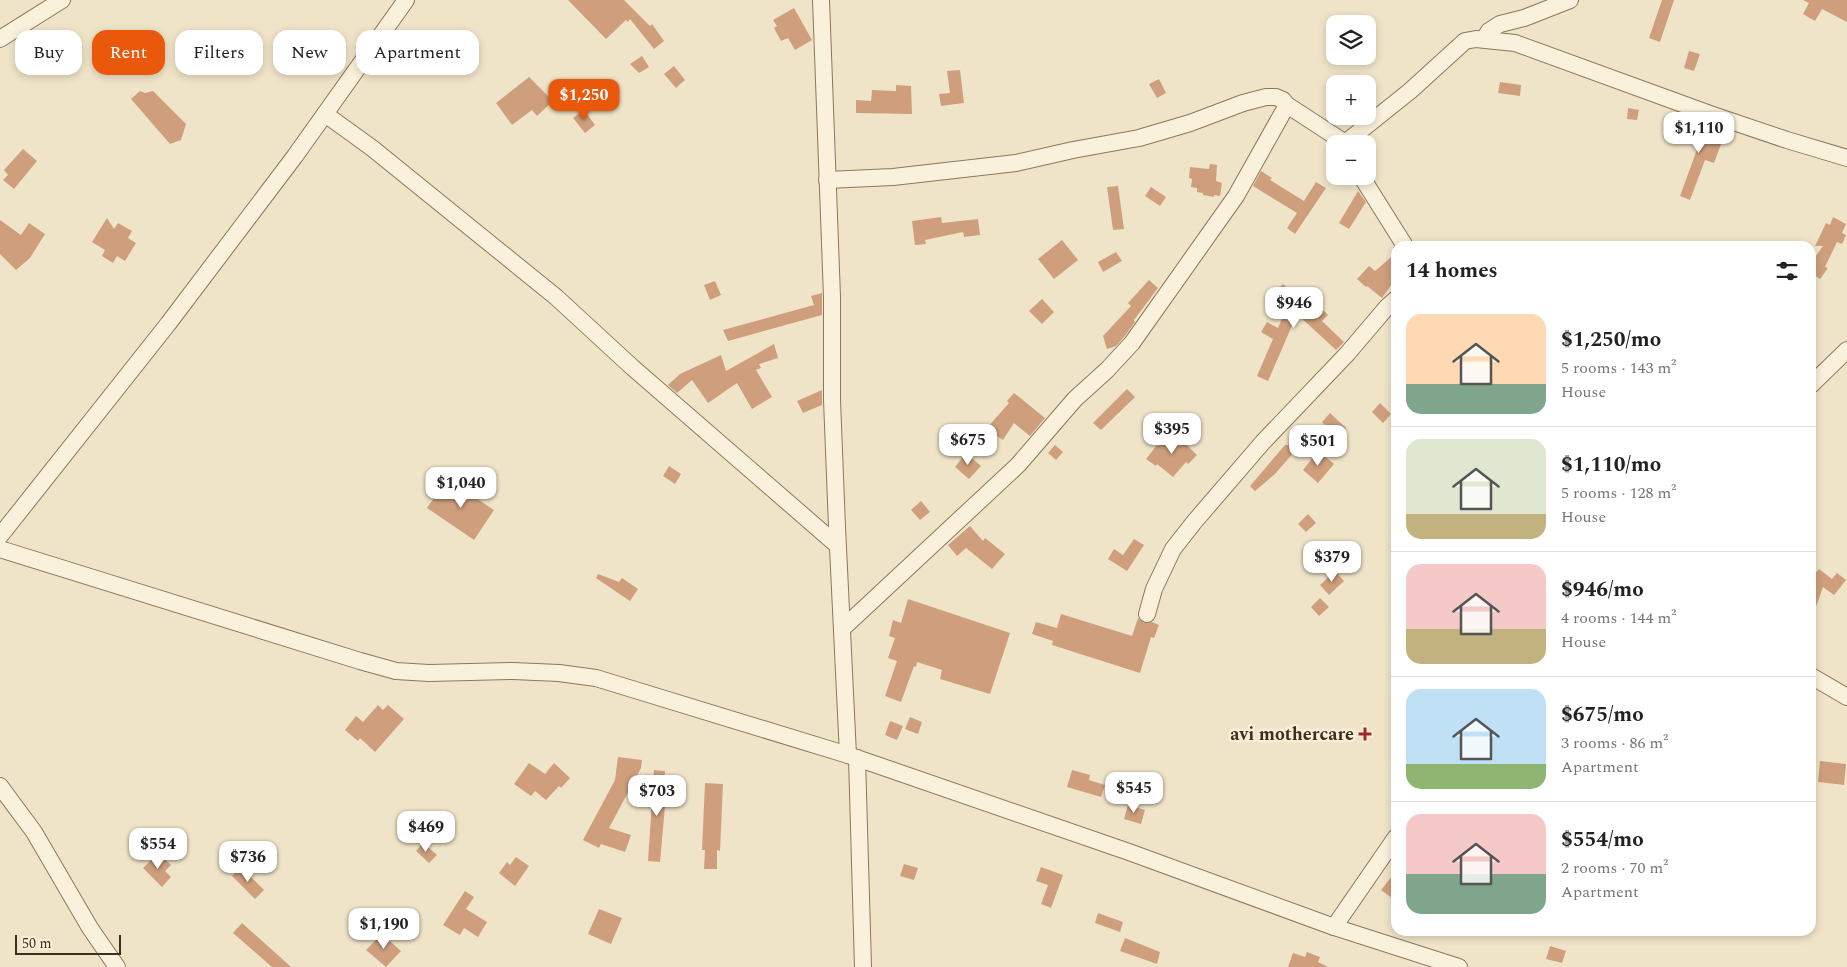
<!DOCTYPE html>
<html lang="en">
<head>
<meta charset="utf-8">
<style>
	:root { --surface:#fff; --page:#f6f6f6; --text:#222; --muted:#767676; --line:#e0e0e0; --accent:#ea580c }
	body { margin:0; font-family:Spectral,serif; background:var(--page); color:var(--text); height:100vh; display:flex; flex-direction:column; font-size:19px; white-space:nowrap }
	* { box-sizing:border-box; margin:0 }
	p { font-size:16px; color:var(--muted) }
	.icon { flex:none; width:28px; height:28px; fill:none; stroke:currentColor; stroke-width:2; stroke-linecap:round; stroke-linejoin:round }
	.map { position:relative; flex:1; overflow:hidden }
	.panel { position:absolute; left:1391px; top:241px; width:425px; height:695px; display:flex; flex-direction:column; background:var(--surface); border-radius:15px; box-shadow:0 2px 8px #0003 }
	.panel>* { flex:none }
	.hud { position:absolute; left:15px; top:30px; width:475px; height:45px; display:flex; gap:10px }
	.controls { position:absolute; left:1326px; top:15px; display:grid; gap:10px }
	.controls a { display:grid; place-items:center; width:50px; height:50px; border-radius:10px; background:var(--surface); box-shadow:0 2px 8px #0003; font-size:25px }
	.scale { position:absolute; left:15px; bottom:12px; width:106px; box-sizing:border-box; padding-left:5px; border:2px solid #3d2e20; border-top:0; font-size:14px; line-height:18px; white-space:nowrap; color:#3d2e20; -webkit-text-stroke:4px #f7eed8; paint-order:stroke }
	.price { position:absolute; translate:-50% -42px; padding:0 11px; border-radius:10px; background:#fff; color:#222; font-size:16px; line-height:32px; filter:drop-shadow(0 1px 2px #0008) }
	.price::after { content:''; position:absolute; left:50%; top:30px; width:15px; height:11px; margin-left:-8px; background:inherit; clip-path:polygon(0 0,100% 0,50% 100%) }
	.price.active { background:var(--accent); color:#fff }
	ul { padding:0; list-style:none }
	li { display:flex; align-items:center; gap:15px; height:125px; padding:0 15px }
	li+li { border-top:1px solid var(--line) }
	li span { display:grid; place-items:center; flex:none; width:140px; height:100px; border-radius:15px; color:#555 }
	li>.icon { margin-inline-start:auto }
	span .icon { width:60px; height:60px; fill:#fffc; stroke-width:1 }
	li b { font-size:21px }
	h2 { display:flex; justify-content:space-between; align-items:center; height:60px; padding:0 15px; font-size:21px }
	.pill { padding:0 18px; border-radius:15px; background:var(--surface); box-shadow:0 2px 8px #0003; font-size:18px; line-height:45px }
	.pill.active { background:var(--accent); color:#fff }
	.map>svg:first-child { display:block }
	.building { fill:#cf9f7d }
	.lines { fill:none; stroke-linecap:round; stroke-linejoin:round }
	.minor-casing { stroke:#8d765c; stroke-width:18 }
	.minor { stroke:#faf1dc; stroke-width:16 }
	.poi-dot { fill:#9e2a2b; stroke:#f7eed8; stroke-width:2 }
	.labels { text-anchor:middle; stroke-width:5; stroke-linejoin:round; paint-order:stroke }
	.poi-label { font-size:18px; font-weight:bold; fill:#3d2e20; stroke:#f7eed8; text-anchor:end }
</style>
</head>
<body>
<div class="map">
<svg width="1847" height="967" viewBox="0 0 1847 967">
	<rect width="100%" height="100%" fill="#f0e4c8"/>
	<g class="building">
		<path d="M 568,0 L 624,0 L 650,26 L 652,24 L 664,41 L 654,49 L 630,19 L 628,22 L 626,20 L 606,39 Z"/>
		<path d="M 1662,0 L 1674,0 L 1660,42 L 1649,38 Z"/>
		<path d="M 1803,0 L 1847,0 L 1847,22 L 1822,9 L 1815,21 L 1803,14 L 1809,3 Z"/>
		<path d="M 794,8 L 812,40 L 795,50 L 788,38 L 781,41 L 774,28 L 777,26 L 773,20 Z"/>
		<path d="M 1689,51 L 1700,54 L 1694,71 L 1684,68 Z"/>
		<path d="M 642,56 L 649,67 L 639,73 L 630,64 Z"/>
		<path d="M 674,66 L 685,80 L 676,88 L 664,74 Z"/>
		<path d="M 960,70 L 964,103 L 941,106 L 939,94 L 950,93 L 947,71 Z"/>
		<path d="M 529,77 L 553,101 L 537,116 L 532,110 L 512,125 L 496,103 Z"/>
		<path d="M 1159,79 L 1166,93 L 1157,98 L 1149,84 Z"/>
		<path d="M 1500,82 L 1521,85 L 1520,96 L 1498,93 Z"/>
		<path d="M 896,85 L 911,86 L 912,114 L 856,113 L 856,100 L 871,101 L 872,90 L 896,91 Z"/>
		<path d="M 140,91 L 145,93 L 153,91 L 186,124 L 181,140 L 170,144 L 131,99 Z"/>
		<path d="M 1628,108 L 1639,110 L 1637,120 L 1627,119 Z"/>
		<path d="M 584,110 L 595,125 L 585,133 L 573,118 Z"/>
		<path d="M 1682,123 L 1703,132 L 1704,128 L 1724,136 L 1714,163 L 1705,160 L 1690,200 L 1680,196 L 1699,144 L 1677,134 Z"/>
		<path d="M 23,149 L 37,161 L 14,189 L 3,180 L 8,175 L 4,170 Z"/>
		<path d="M 1210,164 L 1217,165 L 1216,181 L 1222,183 L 1220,196 L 1214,195 L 1214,197 L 1203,195 L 1203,193 L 1197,192 L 1197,188 L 1191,187 L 1192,179 L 1189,178 L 1190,167 L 1209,169 Z"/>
		<path d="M 1261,171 L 1272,178 L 1270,180 L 1304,201 L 1316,182 L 1326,188 L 1295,234 L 1287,228 L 1297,213 L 1253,186 Z"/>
		<path d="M 1118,186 L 1124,229 L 1113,230 L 1107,187 Z"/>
		<path d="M 1151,187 L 1166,197 L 1160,206 L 1145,196 Z"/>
		<path d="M 1358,191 L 1366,202 L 1349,229 L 1339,223 Z"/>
		<path d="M 941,217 L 942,223 L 978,219 L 980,235 L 964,237 L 963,232 L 925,240 L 926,244 L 915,245 L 912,221 Z"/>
		<path d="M 1833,217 L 1846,224 L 1842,233 L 1846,235 L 1842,244 L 1837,242 L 1825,267 L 1828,268 L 1820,279 L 1811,273 L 1811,263 L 1823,246 L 1815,246 L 1826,223 L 1830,225 Z"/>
		<path d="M 107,218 L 114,229 L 118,223 L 132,231 L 128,238 L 136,243 L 125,261 L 117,256 L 113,263 L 102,256 L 105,250 L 92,242 Z"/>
		<path d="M 0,220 L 21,235 L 29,223 L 45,234 L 30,258 L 16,270 L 0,254 Z"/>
		<path d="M 1062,240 L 1078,260 L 1054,279 L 1038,259 Z"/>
		<path d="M 1116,252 L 1122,261 L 1103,272 L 1098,262 Z"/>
		<path d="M 1396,253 L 1396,278 L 1382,298 L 1367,286 L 1366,287 L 1357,279 L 1369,266 L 1375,271 Z"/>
		<path d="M 1149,280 L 1158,288 L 1134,320 L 1135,322 L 1124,337 L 1116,346 L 1107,349 L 1103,336 L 1131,306 L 1128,303 Z"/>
		<path d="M 715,281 L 721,295 L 710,300 L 704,285 Z"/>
		<path d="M 1283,284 L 1311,311 L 1317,304 L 1328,315 L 1322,321 L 1344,342 L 1336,350 L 1297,314 L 1268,381 L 1257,376 L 1273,339 L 1261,332 L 1267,322 L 1278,328 L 1288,305 L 1275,293 Z"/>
		<path d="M 822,293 L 822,315 L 728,341 L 723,330 L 814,305 L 811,296 Z"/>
		<path d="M 1042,299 L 1054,312 L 1042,324 L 1029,311 Z"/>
		<path d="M 774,344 L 778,358 L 759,364 L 761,368 L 756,370 L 772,397 L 752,409 L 737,383 L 708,403 L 692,380 L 677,393 L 668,385 L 680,374 L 721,355 L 726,371 Z"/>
		<path d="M 1127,389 L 1135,397 L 1101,430 L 1093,423 Z"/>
		<path d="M 822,390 L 822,405 L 803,413 L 797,401 Z"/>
		<path d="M 1014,393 L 1045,418 L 1030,436 L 1014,423 L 1003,440 L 986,429 L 1009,403 L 1007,401 Z"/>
		<path d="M 1380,403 L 1391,414 L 1383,423 L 1372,412 Z"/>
		<path d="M 1330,413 L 1346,428 L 1338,437 L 1322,422 Z"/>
		<path d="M 1172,431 L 1197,455 L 1188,464 L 1186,462 L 1173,477 L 1157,464 L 1156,466 L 1146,459 L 1157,445 L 1159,446 Z"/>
		<path d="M 1055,445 L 1063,452 L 1056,460 L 1048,453 Z"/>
		<path d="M 1285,445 L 1289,445 L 1295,451 L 1275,474 L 1255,491 L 1250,486 Z"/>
		<path d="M 1318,451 L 1334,464 L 1318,483 L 1303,470 Z"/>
		<path d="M 966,453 L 981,466 L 969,479 L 955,467 Z"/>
		<path d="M 669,466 L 681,474 L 675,484 L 663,476 Z"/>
		<path d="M 447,479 L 494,510 L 474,540 L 427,508 Z"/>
		<path d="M 921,501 L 930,512 L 920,520 L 911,510 Z"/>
		<path d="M 1308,514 L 1316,523 L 1306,532 L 1298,524 Z"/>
		<path d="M 970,526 L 983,541 L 985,538 L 1005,554 L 992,569 L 966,548 L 957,556 L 948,545 Z"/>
		<path d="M 1134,539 L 1144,545 L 1127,571 L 1108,559 L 1114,549 L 1123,555 Z"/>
		<path d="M 1819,569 L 1832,579 L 1837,573 L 1846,580 L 1834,595 L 1823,587 L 1813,615 L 1811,578 Z"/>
		<path d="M 1335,571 L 1344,581 L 1329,595 L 1320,585 Z"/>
		<path d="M 598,574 L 619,582 L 622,578 L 638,589 L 630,601 L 596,578 Z"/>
		<path d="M 1320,598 L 1329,607 L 1319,616 L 1311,607 Z"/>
		<path d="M 908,599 L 1010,633 L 990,694 L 940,679 L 942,670 L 917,662 L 916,667 L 914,666 L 901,702 L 885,696 L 897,661 L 888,658 L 895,638 L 889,636 L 893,620 L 901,623 Z"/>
		<path d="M 1061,614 L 1132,636 L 1138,618 L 1144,623 L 1152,622 L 1159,625 L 1154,638 L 1151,637 L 1140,673 L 1052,645 L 1053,641 L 1032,634 L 1036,622 L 1057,628 Z"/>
		<path d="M 378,705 L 383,710 L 388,705 L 404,719 L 375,752 L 360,738 L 358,741 L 345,730 L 356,716 L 363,722 Z"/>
		<path d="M 910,717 L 922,722 L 918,734 L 905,729 Z"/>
		<path d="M 890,721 L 903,726 L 897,740 L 885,735 Z"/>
		<path d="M 618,757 L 642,760 L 641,768 L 609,828 L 631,835 L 625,852 L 601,844 L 599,848 L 583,840 L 615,780 Z"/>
		<path d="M 1820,761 L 1846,764 L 1844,785 L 1818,782 Z"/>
		<path d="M 529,763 L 545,774 L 554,763 L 570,778 L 561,788 L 559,786 L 546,800 L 535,791 L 531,796 L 514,784 Z"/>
		<path d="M 654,770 L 665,771 L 663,794 L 666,795 L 660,862 L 648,861 Z"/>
		<path d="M 1072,770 L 1090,775 L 1089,780 L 1105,785 L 1101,797 L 1067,787 Z"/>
		<path d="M 705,783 L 723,784 L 720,851 L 717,850 L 717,869 L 704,869 L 705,850 L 702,850 Z"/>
		<path d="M 1128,805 L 1145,810 L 1141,824 L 1124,819 Z"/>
		<path d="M 423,843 L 437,855 L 429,863 L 416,851 Z"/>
		<path d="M 245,845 L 256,855 L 251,860 L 256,864 L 248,873 L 229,856 L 237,847 L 240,850 Z"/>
		<path d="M 158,853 L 171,865 L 165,871 L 171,877 L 162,887 L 143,868 Z"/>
		<path d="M 516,857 L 529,866 L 515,886 L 499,873 L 507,862 L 510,865 Z"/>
		<path d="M 904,864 L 918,868 L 914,880 L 900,876 Z"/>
		<path d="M 241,867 L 264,890 L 255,899 L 232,876 Z"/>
		<path d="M 1041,867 L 1063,875 L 1051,908 L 1041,904 L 1048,885 L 1036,881 Z"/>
		<path d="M 1396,871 L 1396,901 L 1381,890 Z"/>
		<path d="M 465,891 L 474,897 L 466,909 L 487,922 L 478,937 L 464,928 L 460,935 L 443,925 Z"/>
		<path d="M 599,909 L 622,918 L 611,944 L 588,934 Z"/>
		<path d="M 1098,913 L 1123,922 L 1120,932 L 1095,923 Z"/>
		<path d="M 242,923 L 279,956 L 291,967 L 272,967 L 233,933 Z"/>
		<path d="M 382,934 L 401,951 L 386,967 L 366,950 Z"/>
		<path d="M 1125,938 L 1160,952 L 1157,964 L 1120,951 Z"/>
		<path d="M 1550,946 L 1566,951 L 1562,963 L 1546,959 Z"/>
		<path d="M 1307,952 L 1320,957 L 1318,962 L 1328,967 L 1288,967 L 1293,953 L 1305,957 Z"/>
	</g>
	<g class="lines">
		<defs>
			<g id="minor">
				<path d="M 821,0 L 832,297 L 832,400 L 837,527 L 848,755"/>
				<path d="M 0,39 L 62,0"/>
				<path d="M 1484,39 L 1489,31 L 1500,24 L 1524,18 L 1570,0"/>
				<path d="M 325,114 L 372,148 L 556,297 L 632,367 L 837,545"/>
				<path d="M 1348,144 L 1350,139 L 1410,91 L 1465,41 L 1476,39 L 1515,43 L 1710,114 L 1787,140 L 1847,158"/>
				<path d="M 1361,176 L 1405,246"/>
				<path d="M 827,180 L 893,177 L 1016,163 L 1073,150 L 1139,138 L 1190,123 L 1243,103 L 1266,97 L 1276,97 L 1283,100 L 1287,105 L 1347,144"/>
				<path d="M 1811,385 L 1847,350"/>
				<path d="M 0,536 L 168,324 L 295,156 L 406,0"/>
				<path d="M 0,549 L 360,661 L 396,671 L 429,673 L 513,671 L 559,673 L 596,678 L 848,755 L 1129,852 L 1334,927 L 1459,967"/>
				<path d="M 1147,614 L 1154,589 L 1173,549 L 1195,521 L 1263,442 L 1347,354 L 1387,307 L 1396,299"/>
				<path d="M 842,629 L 1018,465 L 1075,399 L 1107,370 L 1132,343 L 1236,196 L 1287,105"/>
				<path d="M 1811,676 L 1847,697"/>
				<path d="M 857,758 L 863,967"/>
				<path d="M 0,786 L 34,832 L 90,928 L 117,967"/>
				<path d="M 1334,927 L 1396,837"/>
			</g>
		</defs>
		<use href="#minor" class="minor-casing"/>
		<use href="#minor" class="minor"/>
	</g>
	<path class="poi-dot" d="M1362.5 726.5h5v5h5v5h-5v5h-5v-5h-5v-5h5z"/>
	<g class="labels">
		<g class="poi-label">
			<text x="1354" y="740">avi mothercare</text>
		</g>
	</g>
</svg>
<div class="controls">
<a><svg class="icon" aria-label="layers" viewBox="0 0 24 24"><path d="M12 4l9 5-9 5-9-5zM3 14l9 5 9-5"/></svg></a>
<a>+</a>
<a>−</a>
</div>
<div class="scale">50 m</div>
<b class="price active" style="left:584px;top:121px">$1,250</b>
<b class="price" style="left:1699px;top:154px">$1,110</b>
<b class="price" style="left:1294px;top:329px">$946</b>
<b class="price" style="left:1172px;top:455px">$395</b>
<b class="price" style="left:968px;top:466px">$675</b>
<b class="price" style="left:1318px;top:467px">$501</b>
<b class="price" style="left:461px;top:509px">$1,040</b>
<b class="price" style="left:1332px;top:583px">$379</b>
<b class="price" style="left:1134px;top:814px">$545</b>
<b class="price" style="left:657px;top:817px">$703</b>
<b class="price" style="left:426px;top:853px">$469</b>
<b class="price" style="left:158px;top:870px">$554</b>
<b class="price" style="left:248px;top:883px">$736</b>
<b class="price" style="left:384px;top:950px">$1,190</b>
<div class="hud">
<a class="pill">Buy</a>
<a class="pill active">Rent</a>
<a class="pill">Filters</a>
<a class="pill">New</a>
<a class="pill">Apartment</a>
</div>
<section class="panel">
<h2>14 homes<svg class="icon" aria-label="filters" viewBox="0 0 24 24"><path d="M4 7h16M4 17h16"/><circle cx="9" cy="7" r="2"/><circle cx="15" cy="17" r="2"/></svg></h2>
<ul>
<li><span style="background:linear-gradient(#ffd9b3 70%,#7fa58c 0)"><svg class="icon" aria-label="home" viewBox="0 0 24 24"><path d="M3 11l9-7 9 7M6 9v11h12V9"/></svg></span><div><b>$1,250/mo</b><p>5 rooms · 143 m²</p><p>House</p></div></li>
<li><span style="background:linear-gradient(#dfe7d0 75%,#c2b280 0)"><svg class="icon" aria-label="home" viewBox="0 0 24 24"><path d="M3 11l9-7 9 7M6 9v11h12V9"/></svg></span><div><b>$1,110/mo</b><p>5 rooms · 128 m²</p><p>House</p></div></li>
<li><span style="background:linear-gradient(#f6c9c9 65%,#c2b280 0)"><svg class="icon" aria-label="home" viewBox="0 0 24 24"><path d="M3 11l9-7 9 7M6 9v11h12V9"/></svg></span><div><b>$946/mo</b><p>4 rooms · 144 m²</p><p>House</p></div></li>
<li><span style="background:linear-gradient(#bfe0f5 75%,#8fb573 0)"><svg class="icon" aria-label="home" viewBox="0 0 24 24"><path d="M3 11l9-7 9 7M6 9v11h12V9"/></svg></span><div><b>$675/mo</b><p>3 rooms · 86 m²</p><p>Apartment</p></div></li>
<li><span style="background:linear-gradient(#f6c9c9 60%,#7fa58c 0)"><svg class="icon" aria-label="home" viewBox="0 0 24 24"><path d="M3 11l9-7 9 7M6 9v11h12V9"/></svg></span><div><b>$554/mo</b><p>2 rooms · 70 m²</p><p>Apartment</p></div></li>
</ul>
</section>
</div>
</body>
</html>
